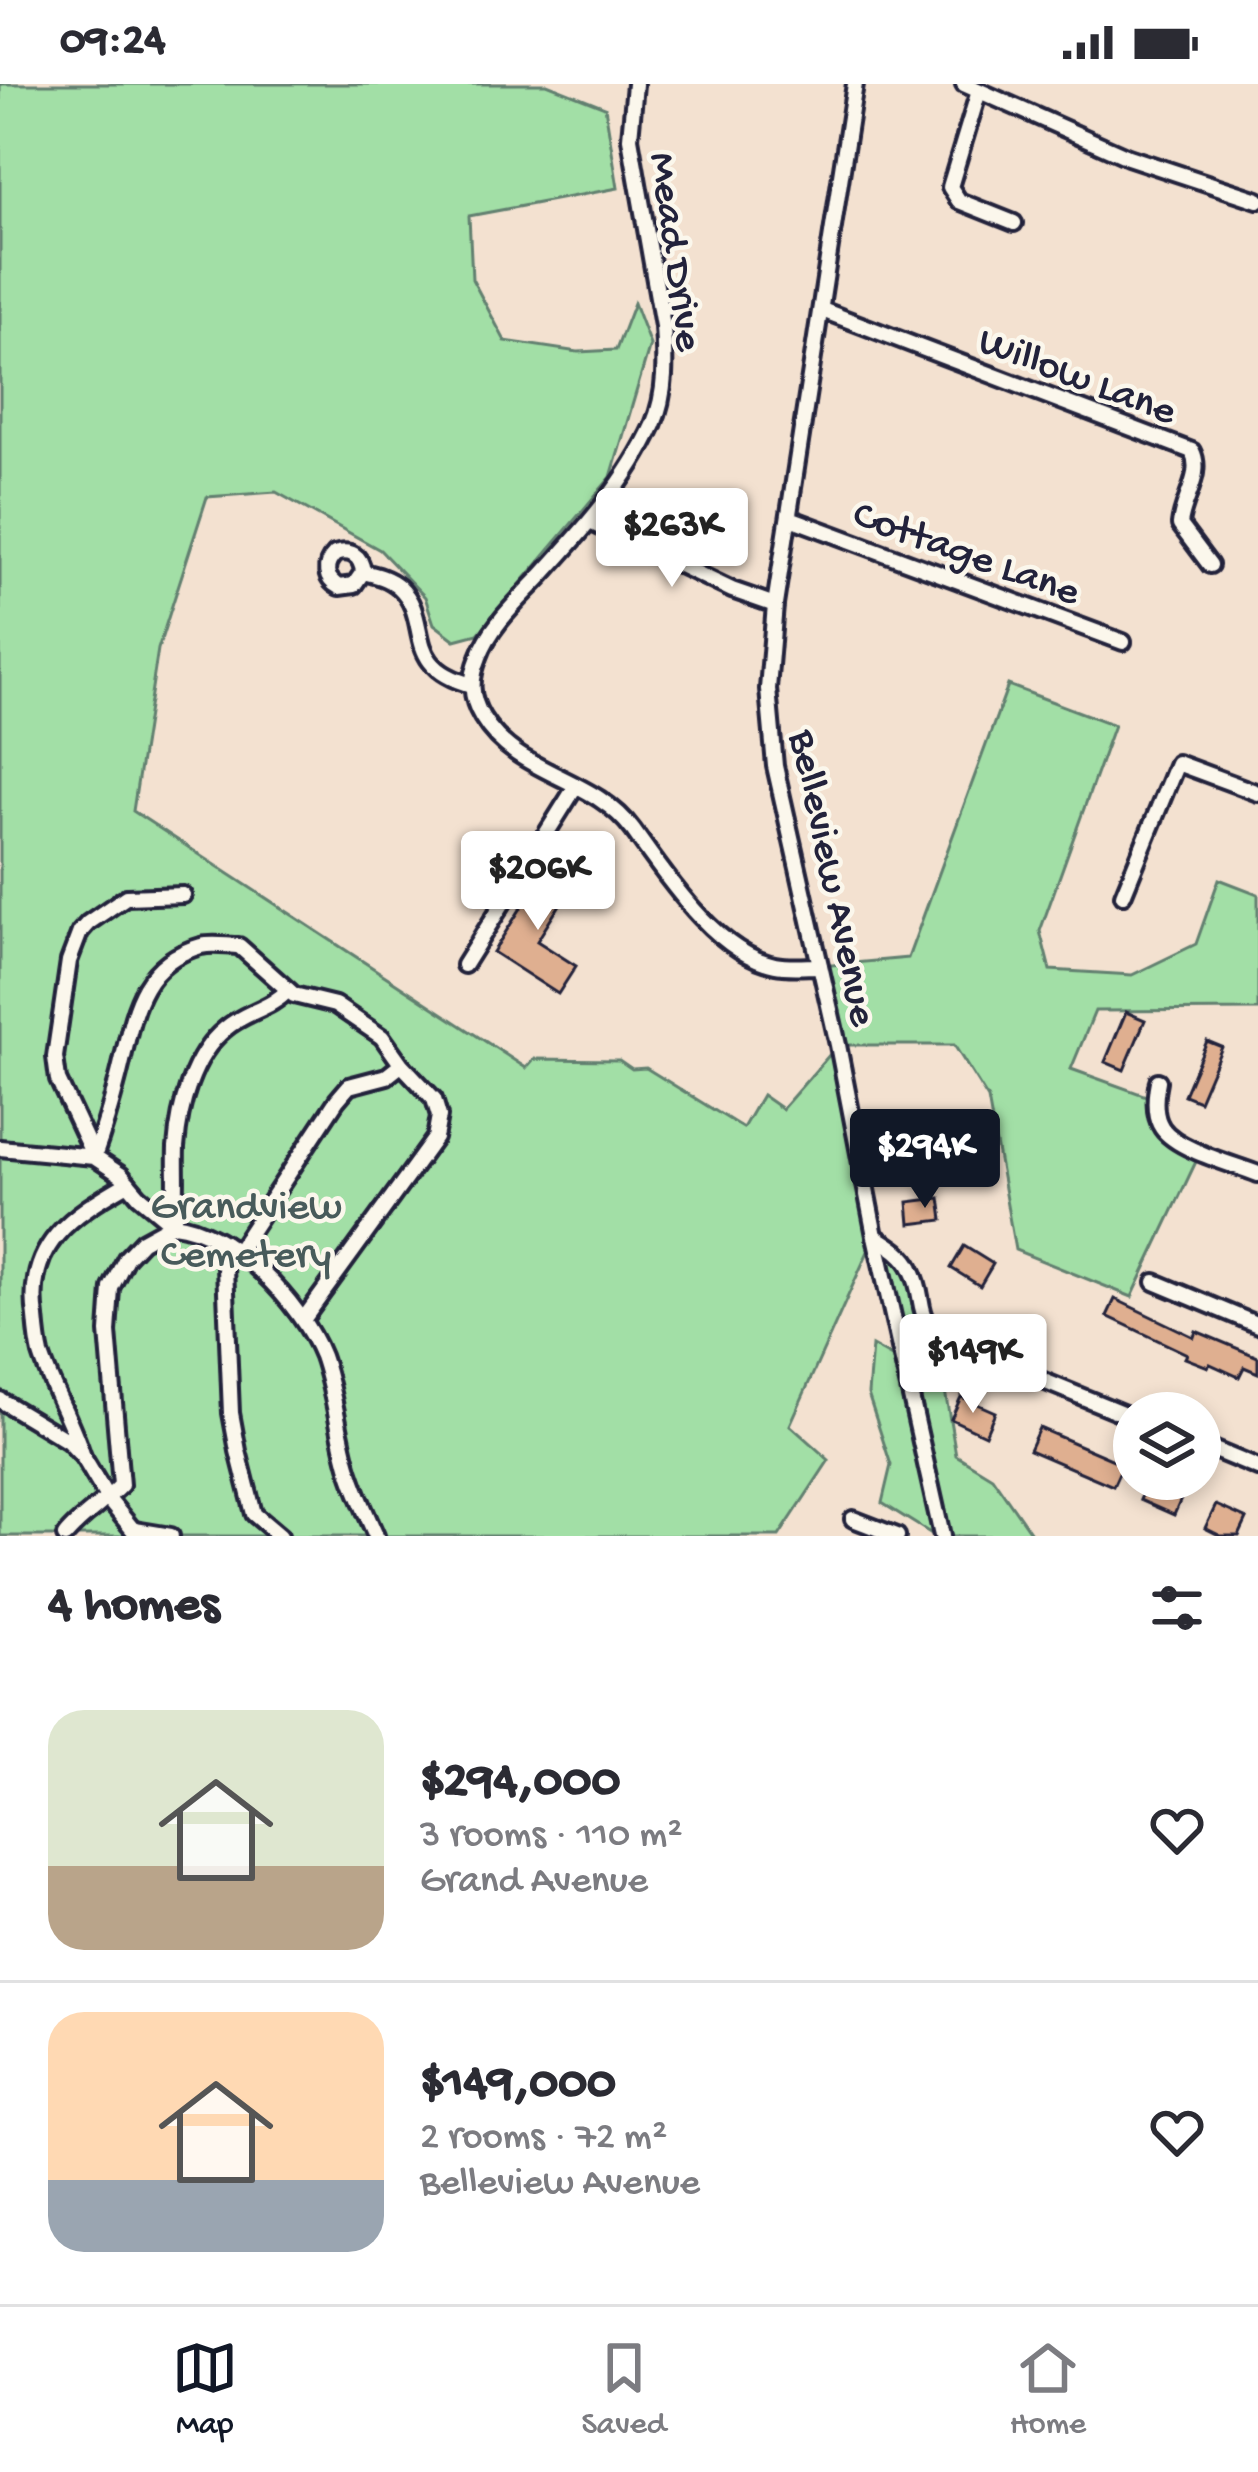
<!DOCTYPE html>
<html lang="en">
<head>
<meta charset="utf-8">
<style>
	:root { --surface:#fff; --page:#f2f2f3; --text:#2b2b33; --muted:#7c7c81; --line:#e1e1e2; --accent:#111827 }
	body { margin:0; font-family:"Gochi Hand",sans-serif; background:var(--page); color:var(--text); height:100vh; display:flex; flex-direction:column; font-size:45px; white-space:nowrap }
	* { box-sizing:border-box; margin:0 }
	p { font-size:39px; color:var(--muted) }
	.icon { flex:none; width:66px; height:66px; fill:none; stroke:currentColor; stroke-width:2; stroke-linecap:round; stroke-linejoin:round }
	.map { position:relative; height:1452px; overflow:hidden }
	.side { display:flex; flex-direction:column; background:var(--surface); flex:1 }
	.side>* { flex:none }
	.tools { position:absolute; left:1113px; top:1308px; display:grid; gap:24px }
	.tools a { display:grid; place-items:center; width:108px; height:108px; border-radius:50%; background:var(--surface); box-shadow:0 6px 18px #0003; font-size:60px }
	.price { position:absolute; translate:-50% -102px; padding:0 27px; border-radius:12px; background:#fff; color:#222; font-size:39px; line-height:78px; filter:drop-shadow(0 3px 6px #0008) }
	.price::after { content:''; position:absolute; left:50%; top:72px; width:36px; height:27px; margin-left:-18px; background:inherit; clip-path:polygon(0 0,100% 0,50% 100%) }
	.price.active { background:var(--accent); color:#fff }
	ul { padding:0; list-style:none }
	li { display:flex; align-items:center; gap:36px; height:300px; padding:0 48px }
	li+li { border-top:3px solid var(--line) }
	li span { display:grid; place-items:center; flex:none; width:336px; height:240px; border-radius:36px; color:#555 }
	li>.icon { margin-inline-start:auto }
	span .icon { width:144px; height:144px; fill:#fffc; stroke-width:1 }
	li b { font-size:51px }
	h2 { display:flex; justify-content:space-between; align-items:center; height:144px; padding:0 48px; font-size:51px }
	.status { display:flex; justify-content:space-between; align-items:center; height:84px; padding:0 60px; background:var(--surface); direction:ltr }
	.status svg { height:33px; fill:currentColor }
	.tab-bar { display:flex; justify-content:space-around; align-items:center; height:168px; border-top:3px solid var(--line); background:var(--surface); font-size:33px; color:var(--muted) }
	.tab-bar a { display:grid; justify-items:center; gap:6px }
	.tab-bar .active { color:var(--accent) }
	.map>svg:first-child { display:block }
	.green { fill:#a2dfa6; stroke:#628070; stroke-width:3 }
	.building { fill:#dfaf90; stroke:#22223b; stroke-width:3 }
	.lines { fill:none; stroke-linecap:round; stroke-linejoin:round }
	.minor-casing { stroke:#22223b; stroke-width:22 }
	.minor { stroke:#fbf7ec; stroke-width:14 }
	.labels { text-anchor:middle; stroke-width:9; stroke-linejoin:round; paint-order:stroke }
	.street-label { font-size:42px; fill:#22223b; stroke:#fbf7ec }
	.park-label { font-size:42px; fill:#485b5b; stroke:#fbf7ec }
</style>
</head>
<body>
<div class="status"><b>09:24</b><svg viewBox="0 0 49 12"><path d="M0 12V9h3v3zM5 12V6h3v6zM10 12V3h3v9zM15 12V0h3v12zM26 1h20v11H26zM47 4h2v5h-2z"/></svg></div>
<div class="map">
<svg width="1258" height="1452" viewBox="0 0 1258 1452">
	<rect width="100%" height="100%" fill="#f3e1d0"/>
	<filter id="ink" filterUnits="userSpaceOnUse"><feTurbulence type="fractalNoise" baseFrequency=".00833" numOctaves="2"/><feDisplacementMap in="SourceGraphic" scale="24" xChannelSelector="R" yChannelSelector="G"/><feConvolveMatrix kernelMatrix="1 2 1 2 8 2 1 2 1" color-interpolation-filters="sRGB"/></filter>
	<g filter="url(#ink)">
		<path class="green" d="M 0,0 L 547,0 L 605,23 L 618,104 L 469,132 L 472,195 L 505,257 L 578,268 L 616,266 L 634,219 L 650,261 L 611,393 L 478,550 L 455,556 L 434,540 L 425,513 L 380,466 L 276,408 L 207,413 L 158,565 L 133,727 L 526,984 L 534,975 L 619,976 L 632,985 L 646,984 L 743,1044 L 762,1011 L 782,1025 L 838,961 L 820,882 L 908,874 L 1008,601 L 1114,641 L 1040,847 L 1050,886 L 1132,891 L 1196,860 L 1219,795 L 1258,810 L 1258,926 L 1095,927 L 1071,985 L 1155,1015 L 1160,1042 L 1201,1067 L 1132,1213 L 1015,1166 L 988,1015 L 954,961 L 839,961 L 875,1151 L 900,1169 L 935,1249 L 936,1296 L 944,1301 L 956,1371 L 992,1393 L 1033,1452 L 935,1452 L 882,1419 L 891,1381 L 868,1310 L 872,1262 L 901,1278 L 874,1154 L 790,1341 L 829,1376 L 779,1452 L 0,1452 Z"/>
		<g class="building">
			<path d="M 549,780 L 575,797 L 537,857 L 576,882 L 558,910 L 493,868 Z"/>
			<path d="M 1126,928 L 1145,936 L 1124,986 L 1105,978 Z"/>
			<path d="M 1207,957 L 1222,963 L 1199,1017 L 1184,1011 Z"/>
			<path d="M 940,1114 L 943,1136 L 910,1140 L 908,1118 Z"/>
			<path d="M 964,1162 L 993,1180 L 980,1202 L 951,1184 Z"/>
			<path d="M 1115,1215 L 1194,1253 L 1196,1247 L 1258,1273 L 1258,1289 L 1244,1283 L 1239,1293 L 1210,1280 L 1208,1283 L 1185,1274 L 1187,1270 L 1107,1232 Z"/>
			<path d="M 961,1313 L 995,1328 L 985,1351 L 951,1335 Z"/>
			<path d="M 1039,1344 L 1123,1380 L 1113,1402 L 1029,1366 Z"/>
			<path d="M 1149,1395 L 1184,1408 L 1174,1431 L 1140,1416 Z"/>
			<path d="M 1216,1421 L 1247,1435 L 1239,1452 L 1221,1452 L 1205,1444 Z"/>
		</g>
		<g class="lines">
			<defs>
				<g id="minor">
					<path d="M 635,0 L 630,54 L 663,242 C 665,275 667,309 653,341 C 628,396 586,443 546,487 C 523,513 491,539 479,573 C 470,595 470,613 482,633 C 517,692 594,692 633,746 C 666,792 716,869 775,881 C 789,884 806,882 820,882"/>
					<path d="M 855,0 L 775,521 L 768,605 L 775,682 L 838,961 L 875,1152 L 942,1452"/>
					<path d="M 964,0 L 1128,73 L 1258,116"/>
					<path d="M 979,7 L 950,103 L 959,117 L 1014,139"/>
					<path d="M 822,226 L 1192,367 C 1204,390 1182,416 1180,441 L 1210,481"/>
					<path d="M 790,434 L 1123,558"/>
					<path d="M 590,438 L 732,506 L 775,521"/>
					<path d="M 363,488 L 354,501 L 339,503 C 325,495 323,482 335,470 C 350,465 361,471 363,488 C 376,491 389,494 399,503 C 434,536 399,582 472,601"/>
					<path d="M 1123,811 L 1177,679 L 1258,709"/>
					<path d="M 464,881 L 576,702"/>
					<path d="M 1158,997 C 1155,1012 1153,1031 1162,1044 C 1177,1066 1233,1080 1258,1090"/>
					<path d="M 0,1064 L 94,1073 L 121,1091 L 139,1112 L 173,1140"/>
					<path d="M 94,1073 C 104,1046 112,1018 119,990 C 133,935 136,880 201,862 C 213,859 227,862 239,862 L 294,911 L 335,921 L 382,953 L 401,980 L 434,1015 L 439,1032 L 435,1054 L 303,1236"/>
					<path d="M 94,1073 L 58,996 L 55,973 L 69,877 L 80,848 L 88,839 L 126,813 L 183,811"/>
					<path d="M 173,1140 C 232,1146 301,1219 322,1272 C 334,1306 338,1347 348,1382 C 355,1406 366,1429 376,1452"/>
					<path d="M 173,1140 C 178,1115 175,1089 176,1064 C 179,1024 192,972 225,945 C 244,928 271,925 288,906"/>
					<path d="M 875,1152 C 888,1161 904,1169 911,1184 C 929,1219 910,1234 951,1259 L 1134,1334"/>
					<path d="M 224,1159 L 231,1329 L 238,1367 L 254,1430 L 280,1452"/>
					<path d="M 237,1168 L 337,1016 L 349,1002 L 387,992 L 401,981"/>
					<path d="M 1155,1198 L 1258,1241"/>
					<path d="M 0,1316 L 68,1357 L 83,1373 L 108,1415 L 138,1452"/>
					<path d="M 1200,1360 L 1258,1384"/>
					<path d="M 83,1373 C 72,1337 52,1305 41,1270 C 38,1258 37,1245 36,1233 C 25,1161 72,1131 128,1099"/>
					<path d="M 853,1435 L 897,1452"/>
					<path d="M 135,1446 L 171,1452"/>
					<path d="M 65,1452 C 81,1432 103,1420 121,1401 L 108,1248 L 111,1204 L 126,1174 L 142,1157 L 173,1140"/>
				</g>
			</defs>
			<use href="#minor" class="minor-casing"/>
			<use href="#minor" class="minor"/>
		</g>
	</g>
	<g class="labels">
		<g class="street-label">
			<text transform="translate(680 167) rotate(82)" y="15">Mead Drive</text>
			<text transform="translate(1079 288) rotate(21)" y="15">Willow Lane</text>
			<text transform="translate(968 465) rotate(20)" y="15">Cottage Lane</text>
			<text transform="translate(837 793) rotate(78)" y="15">Belleview Avenue</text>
		</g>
		<g class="park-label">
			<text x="246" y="1133">Grandview<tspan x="246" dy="48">Cemetery</tspan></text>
		</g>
	</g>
</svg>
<div class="tools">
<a><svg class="icon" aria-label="layers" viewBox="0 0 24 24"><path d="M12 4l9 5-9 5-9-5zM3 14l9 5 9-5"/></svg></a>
</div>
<b class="price" style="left:672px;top:506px">$263K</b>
<b class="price" style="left:538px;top:849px">$206K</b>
<b class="price active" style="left:925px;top:1127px">$294K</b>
<b class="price" style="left:973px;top:1332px">$149K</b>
</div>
<section class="side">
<h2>4 homes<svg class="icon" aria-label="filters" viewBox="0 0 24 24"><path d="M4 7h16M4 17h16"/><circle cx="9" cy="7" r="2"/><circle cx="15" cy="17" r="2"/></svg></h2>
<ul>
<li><span style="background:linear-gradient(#dfe7d0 65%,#b9a48a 0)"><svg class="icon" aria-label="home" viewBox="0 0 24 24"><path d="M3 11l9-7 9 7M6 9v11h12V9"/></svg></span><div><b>$294,000</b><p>3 rooms · 110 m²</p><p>Grand Avenue</p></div><svg class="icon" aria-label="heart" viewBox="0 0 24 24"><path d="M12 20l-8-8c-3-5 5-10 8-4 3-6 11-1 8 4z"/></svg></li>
<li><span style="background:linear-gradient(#ffd9b3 70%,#9aa5b1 0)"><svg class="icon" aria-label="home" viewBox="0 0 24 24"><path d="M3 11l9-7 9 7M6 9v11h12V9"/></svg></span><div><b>$149,000</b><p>2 rooms · 72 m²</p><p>Belleview Avenue</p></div><svg class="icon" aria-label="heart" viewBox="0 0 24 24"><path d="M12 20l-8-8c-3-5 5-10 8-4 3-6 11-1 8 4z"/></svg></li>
</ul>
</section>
<nav class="tab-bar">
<a class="active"><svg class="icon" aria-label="map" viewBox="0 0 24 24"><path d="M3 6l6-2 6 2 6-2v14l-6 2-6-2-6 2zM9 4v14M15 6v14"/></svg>Map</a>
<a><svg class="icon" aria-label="saved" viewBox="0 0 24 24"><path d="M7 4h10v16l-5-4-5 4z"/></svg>Saved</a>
<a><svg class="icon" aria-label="home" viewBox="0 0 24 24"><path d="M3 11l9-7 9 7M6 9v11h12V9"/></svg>Home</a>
</nav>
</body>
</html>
